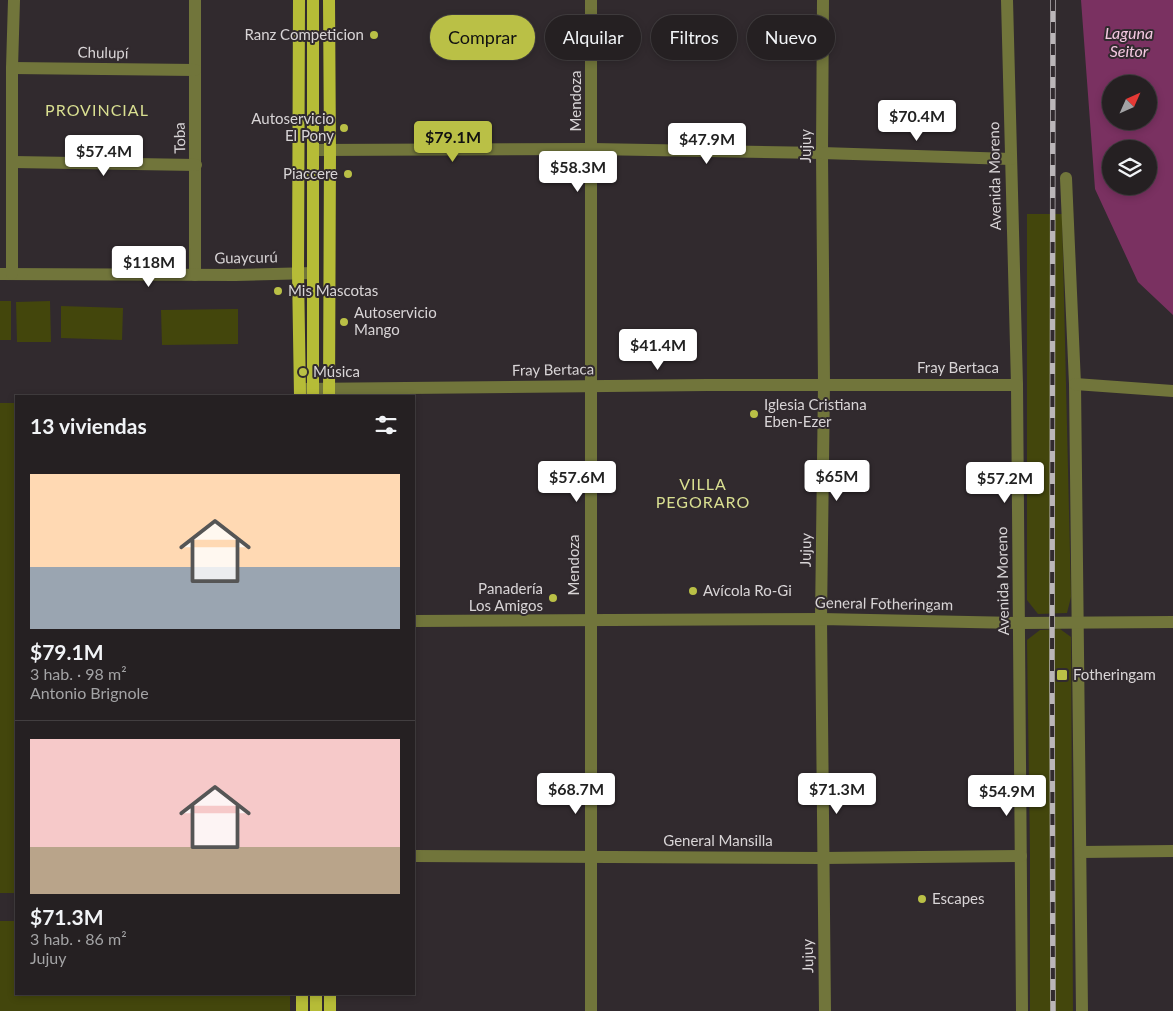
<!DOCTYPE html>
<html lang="es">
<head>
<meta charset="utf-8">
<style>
	:root { --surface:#252022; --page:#312d2f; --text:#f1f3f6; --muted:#a3a3a5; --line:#423e40; --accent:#bac046 }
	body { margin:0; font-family:Lato,sans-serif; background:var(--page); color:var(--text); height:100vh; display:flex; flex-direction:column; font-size:19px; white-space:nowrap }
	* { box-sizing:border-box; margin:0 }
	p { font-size:16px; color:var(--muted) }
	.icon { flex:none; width:28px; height:28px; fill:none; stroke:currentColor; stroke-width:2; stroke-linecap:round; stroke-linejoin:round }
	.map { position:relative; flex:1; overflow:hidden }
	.drawer { position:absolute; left:15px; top:395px; width:400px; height:600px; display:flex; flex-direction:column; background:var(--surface); border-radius:0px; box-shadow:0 2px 8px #0003,0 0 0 1px var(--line) }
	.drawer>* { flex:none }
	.guide { position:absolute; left:430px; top:15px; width:475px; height:45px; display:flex; gap:10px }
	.needle { width:32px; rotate:45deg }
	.tools { position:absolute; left:1102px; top:75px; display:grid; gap:10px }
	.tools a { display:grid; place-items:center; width:55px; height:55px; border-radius:50%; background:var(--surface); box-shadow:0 2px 8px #0003,0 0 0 1px var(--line); font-size:25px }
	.price { position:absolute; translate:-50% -42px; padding:0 11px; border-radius:5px; background:#fff; color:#222; font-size:16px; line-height:32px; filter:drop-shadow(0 1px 2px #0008) }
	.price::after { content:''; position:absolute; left:50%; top:30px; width:15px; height:11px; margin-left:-8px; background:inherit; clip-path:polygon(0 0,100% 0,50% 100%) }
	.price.active { background:var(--accent); color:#111 }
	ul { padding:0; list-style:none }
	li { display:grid; align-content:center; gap:10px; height:265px; padding:0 15px }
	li+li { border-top:1px solid var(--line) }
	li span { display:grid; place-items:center; height:155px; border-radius:0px; color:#555 }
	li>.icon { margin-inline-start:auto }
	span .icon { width:90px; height:90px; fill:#fffc; stroke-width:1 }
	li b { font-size:21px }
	h2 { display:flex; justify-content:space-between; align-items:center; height:60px; padding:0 15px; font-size:21px }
	.chip { padding:0 18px; border-radius:22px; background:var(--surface); box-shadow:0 2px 8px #0003,0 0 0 1px var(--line); font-size:18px; line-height:45px }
	.chip.active { background:var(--accent); color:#111 }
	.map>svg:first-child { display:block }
	.green { fill:#43460c }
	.water { fill:#7a3161; fill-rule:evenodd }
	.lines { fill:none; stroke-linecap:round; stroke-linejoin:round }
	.minor { stroke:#71753b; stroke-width:12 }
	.major { stroke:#b6bc37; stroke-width:12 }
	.rail-casing { stroke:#bbb6b9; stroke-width:5.5 }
	.rail { stroke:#312a2e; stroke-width:4; stroke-dasharray:11; stroke-linecap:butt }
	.poi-dot { fill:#bac046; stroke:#312a2e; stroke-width:2 }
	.labels { text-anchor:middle; stroke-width:4; stroke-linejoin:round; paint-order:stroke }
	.poi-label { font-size:15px; fill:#d8d4d6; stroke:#312a2e; text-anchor:start }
	.street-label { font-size:15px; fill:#d8d4d6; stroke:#312a2e }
	.water-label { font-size:16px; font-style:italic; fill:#f4c8e1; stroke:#312a2e }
	.neighbourhood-label { font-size:16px; letter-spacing:1px; fill:#d9df91; stroke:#312a2e }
</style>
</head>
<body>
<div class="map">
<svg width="1173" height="1011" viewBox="0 0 1173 1011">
	<rect width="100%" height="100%" fill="#312a2e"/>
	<g class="green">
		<path d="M 1027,214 L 1062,214 L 1071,597 L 1067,613 L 1038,614 L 1027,600 Z"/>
		<rect x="0" y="301" width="11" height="39"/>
		<path d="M 50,301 L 51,342 L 17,342 L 16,302 Z"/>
		<path d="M 61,306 L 123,308 L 122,340 L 61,338 Z"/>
		<path d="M 238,309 L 238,344 L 162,345 L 161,310 Z"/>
		<rect x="0" y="403" width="16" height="490"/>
		<path d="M 1060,629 L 1071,637 L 1073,1011 L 1030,1011 L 1030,857 L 1027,640 L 1040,630 Z"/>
		<path d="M 0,921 L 16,921 L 16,994 L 290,994 L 290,1011 L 0,1011 Z"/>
	</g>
	<path class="water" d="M 1081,0 L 1173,0 L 1173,315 L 1138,282 L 1095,189 ZM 1111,84 L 1149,84 L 1149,121 L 1111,121 ZM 1111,149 L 1149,149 L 1149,186 L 1111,186 Z"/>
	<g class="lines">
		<g class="minor">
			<path d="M 195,0 L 195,275"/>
			<path d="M 823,0 L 822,153 L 824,384 L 821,619 L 825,1011"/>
			<path d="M 1007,0 L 1017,385 L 1022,1011"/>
			<path d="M 12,68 L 195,70"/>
			<path d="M 313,150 L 592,149 L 822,153 L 1011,159"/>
			<path d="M 13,162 L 196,165"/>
			<path d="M 1066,178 L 1075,384 L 1082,1011"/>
			<path d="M 0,274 L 235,275 L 313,273"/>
			<path d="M 12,274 L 12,68 L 14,0"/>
			<path d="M 1075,384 L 1173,391"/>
			<path d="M 302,389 L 707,385 L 1017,385"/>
			<path d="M 414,621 L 821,619 L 1020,623 L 1173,622"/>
			<path d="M 1081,852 L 1173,851"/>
			<path d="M 414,856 L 823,858 L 1021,856"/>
			<path d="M 591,1011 L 591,0"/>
		</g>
		<g class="major">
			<path d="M 299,0 L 298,273 L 300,396"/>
			<path d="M 313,0 L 313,396"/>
			<path d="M 329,396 L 330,150 L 329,0"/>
			<path d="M 316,994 L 316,1011"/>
			<path d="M 302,1011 L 302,994"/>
			<path d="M 330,1011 L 330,994"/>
		</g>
		<defs>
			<path id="rail" d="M 1053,0 L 1052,671 L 1053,1011"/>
		</defs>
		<use href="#rail" class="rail-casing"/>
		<use href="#rail" class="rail"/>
	</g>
	<g class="poi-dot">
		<circle cx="374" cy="35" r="5"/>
		<circle cx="344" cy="128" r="5"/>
		<circle cx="348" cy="174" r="5"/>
		<circle cx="278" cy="291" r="5"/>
		<circle cx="344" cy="322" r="5"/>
		<circle cx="303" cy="372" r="5"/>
		<circle cx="754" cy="414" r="5"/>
		<circle cx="693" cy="591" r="5"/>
		<circle cx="553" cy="598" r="5"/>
		<rect x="1056" y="669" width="12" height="12" rx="2.5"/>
		<circle cx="922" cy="899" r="5"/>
	</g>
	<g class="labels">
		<g class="poi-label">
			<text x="364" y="40" text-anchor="end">Ranz Competicion</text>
			<text x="334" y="124" text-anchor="end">Autoservicio<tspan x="334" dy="17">El Pony</tspan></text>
			<text x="338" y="179" text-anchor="end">Piaccere</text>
			<text x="288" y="296">Mis Mascotas</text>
			<text x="354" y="318">Autoservicio<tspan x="354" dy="17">Mango</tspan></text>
			<text x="313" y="377">Música</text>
			<text x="764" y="410">Iglesia Cristiana<tspan x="764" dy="17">Eben-Ezer</tspan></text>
			<text x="543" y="594" text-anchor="end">Panadería<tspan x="543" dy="17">Los Amigos</tspan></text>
			<text x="703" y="596">Avícola Ro-Gi</text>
			<text x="1073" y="680">Fotheringam</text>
			<text x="932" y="904">Escapes</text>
		</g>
		<g class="street-label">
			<text transform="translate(103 53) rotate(1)" y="5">Chulupí</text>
			<text transform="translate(576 101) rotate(-90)" y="5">Mendoza</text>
			<text transform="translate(180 138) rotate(-91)" y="5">Toba</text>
			<text transform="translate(806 146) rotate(-90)" y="5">Jujuy</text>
			<text transform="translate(995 176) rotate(-91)" y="5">Avenida Moreno</text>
			<text transform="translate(246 258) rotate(-1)" y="5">Guaycurú</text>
			<text x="958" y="373">Fray Bertaca</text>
			<text transform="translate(553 370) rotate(-1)" y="5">Fray Bertaca</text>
			<text transform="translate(806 550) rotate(-89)" y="5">Jujuy</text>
			<text transform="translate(574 565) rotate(-90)" y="5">Mendoza</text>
			<text transform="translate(1003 581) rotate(-91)" y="5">Avenida Moreno</text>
			<text transform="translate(884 604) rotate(1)" y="5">General Fotheringam</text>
			<text x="718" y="846">General Mansilla</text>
			<text transform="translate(808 956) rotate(-91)" y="5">Jujuy</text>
		</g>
		<g class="water-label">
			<text x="1129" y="39">Laguna<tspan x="1129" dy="18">Seitor</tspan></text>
		</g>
		<g class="neighbourhood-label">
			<text x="97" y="116">PROVINCIAL</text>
			<text x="703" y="490">VILLA<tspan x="703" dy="18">PEGORARO</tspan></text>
		</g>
	</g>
</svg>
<div class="tools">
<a><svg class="needle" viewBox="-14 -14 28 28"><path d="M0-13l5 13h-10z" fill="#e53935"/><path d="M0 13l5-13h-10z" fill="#a3a3a5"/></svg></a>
<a><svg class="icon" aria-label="layers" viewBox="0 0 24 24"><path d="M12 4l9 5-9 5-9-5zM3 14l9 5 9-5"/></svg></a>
</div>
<b class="price" style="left:917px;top:142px">$70.4M</b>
<b class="price active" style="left:453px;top:163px">$79.1M</b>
<b class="price" style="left:707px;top:165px">$47.9M</b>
<b class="price" style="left:104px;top:177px">$57.4M</b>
<b class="price" style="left:578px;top:193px">$58.3M</b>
<b class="price" style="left:149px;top:288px">$118M</b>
<b class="price" style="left:658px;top:371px">$41.4M</b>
<b class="price" style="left:837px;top:502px">$65M</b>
<b class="price" style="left:577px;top:503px">$57.6M</b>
<b class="price" style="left:1005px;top:504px">$57.2M</b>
<b class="price" style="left:576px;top:815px">$68.7M</b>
<b class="price" style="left:837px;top:815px">$71.3M</b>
<b class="price" style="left:1007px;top:817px">$54.9M</b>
<div class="guide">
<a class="chip active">Comprar</a>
<a class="chip">Alquilar</a>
<a class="chip">Filtros</a>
<a class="chip">Nuevo</a>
</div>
<section class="drawer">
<h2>13 viviendas<svg class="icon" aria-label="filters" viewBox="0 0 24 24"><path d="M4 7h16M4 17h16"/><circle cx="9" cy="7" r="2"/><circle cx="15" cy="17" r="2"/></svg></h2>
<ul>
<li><span style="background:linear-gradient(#ffd9b3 60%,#9aa5b1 0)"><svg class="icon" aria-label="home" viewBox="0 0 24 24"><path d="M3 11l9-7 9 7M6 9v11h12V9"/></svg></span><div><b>$79.1M</b><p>3 hab. · 98 m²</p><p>Antonio Brignole</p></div></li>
<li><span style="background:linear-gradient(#f6c9c9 70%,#b9a48a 0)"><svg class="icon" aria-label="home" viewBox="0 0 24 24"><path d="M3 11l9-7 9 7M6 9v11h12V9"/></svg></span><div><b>$71.3M</b><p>3 hab. · 86 m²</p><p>Jujuy</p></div></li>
</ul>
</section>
</div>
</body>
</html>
